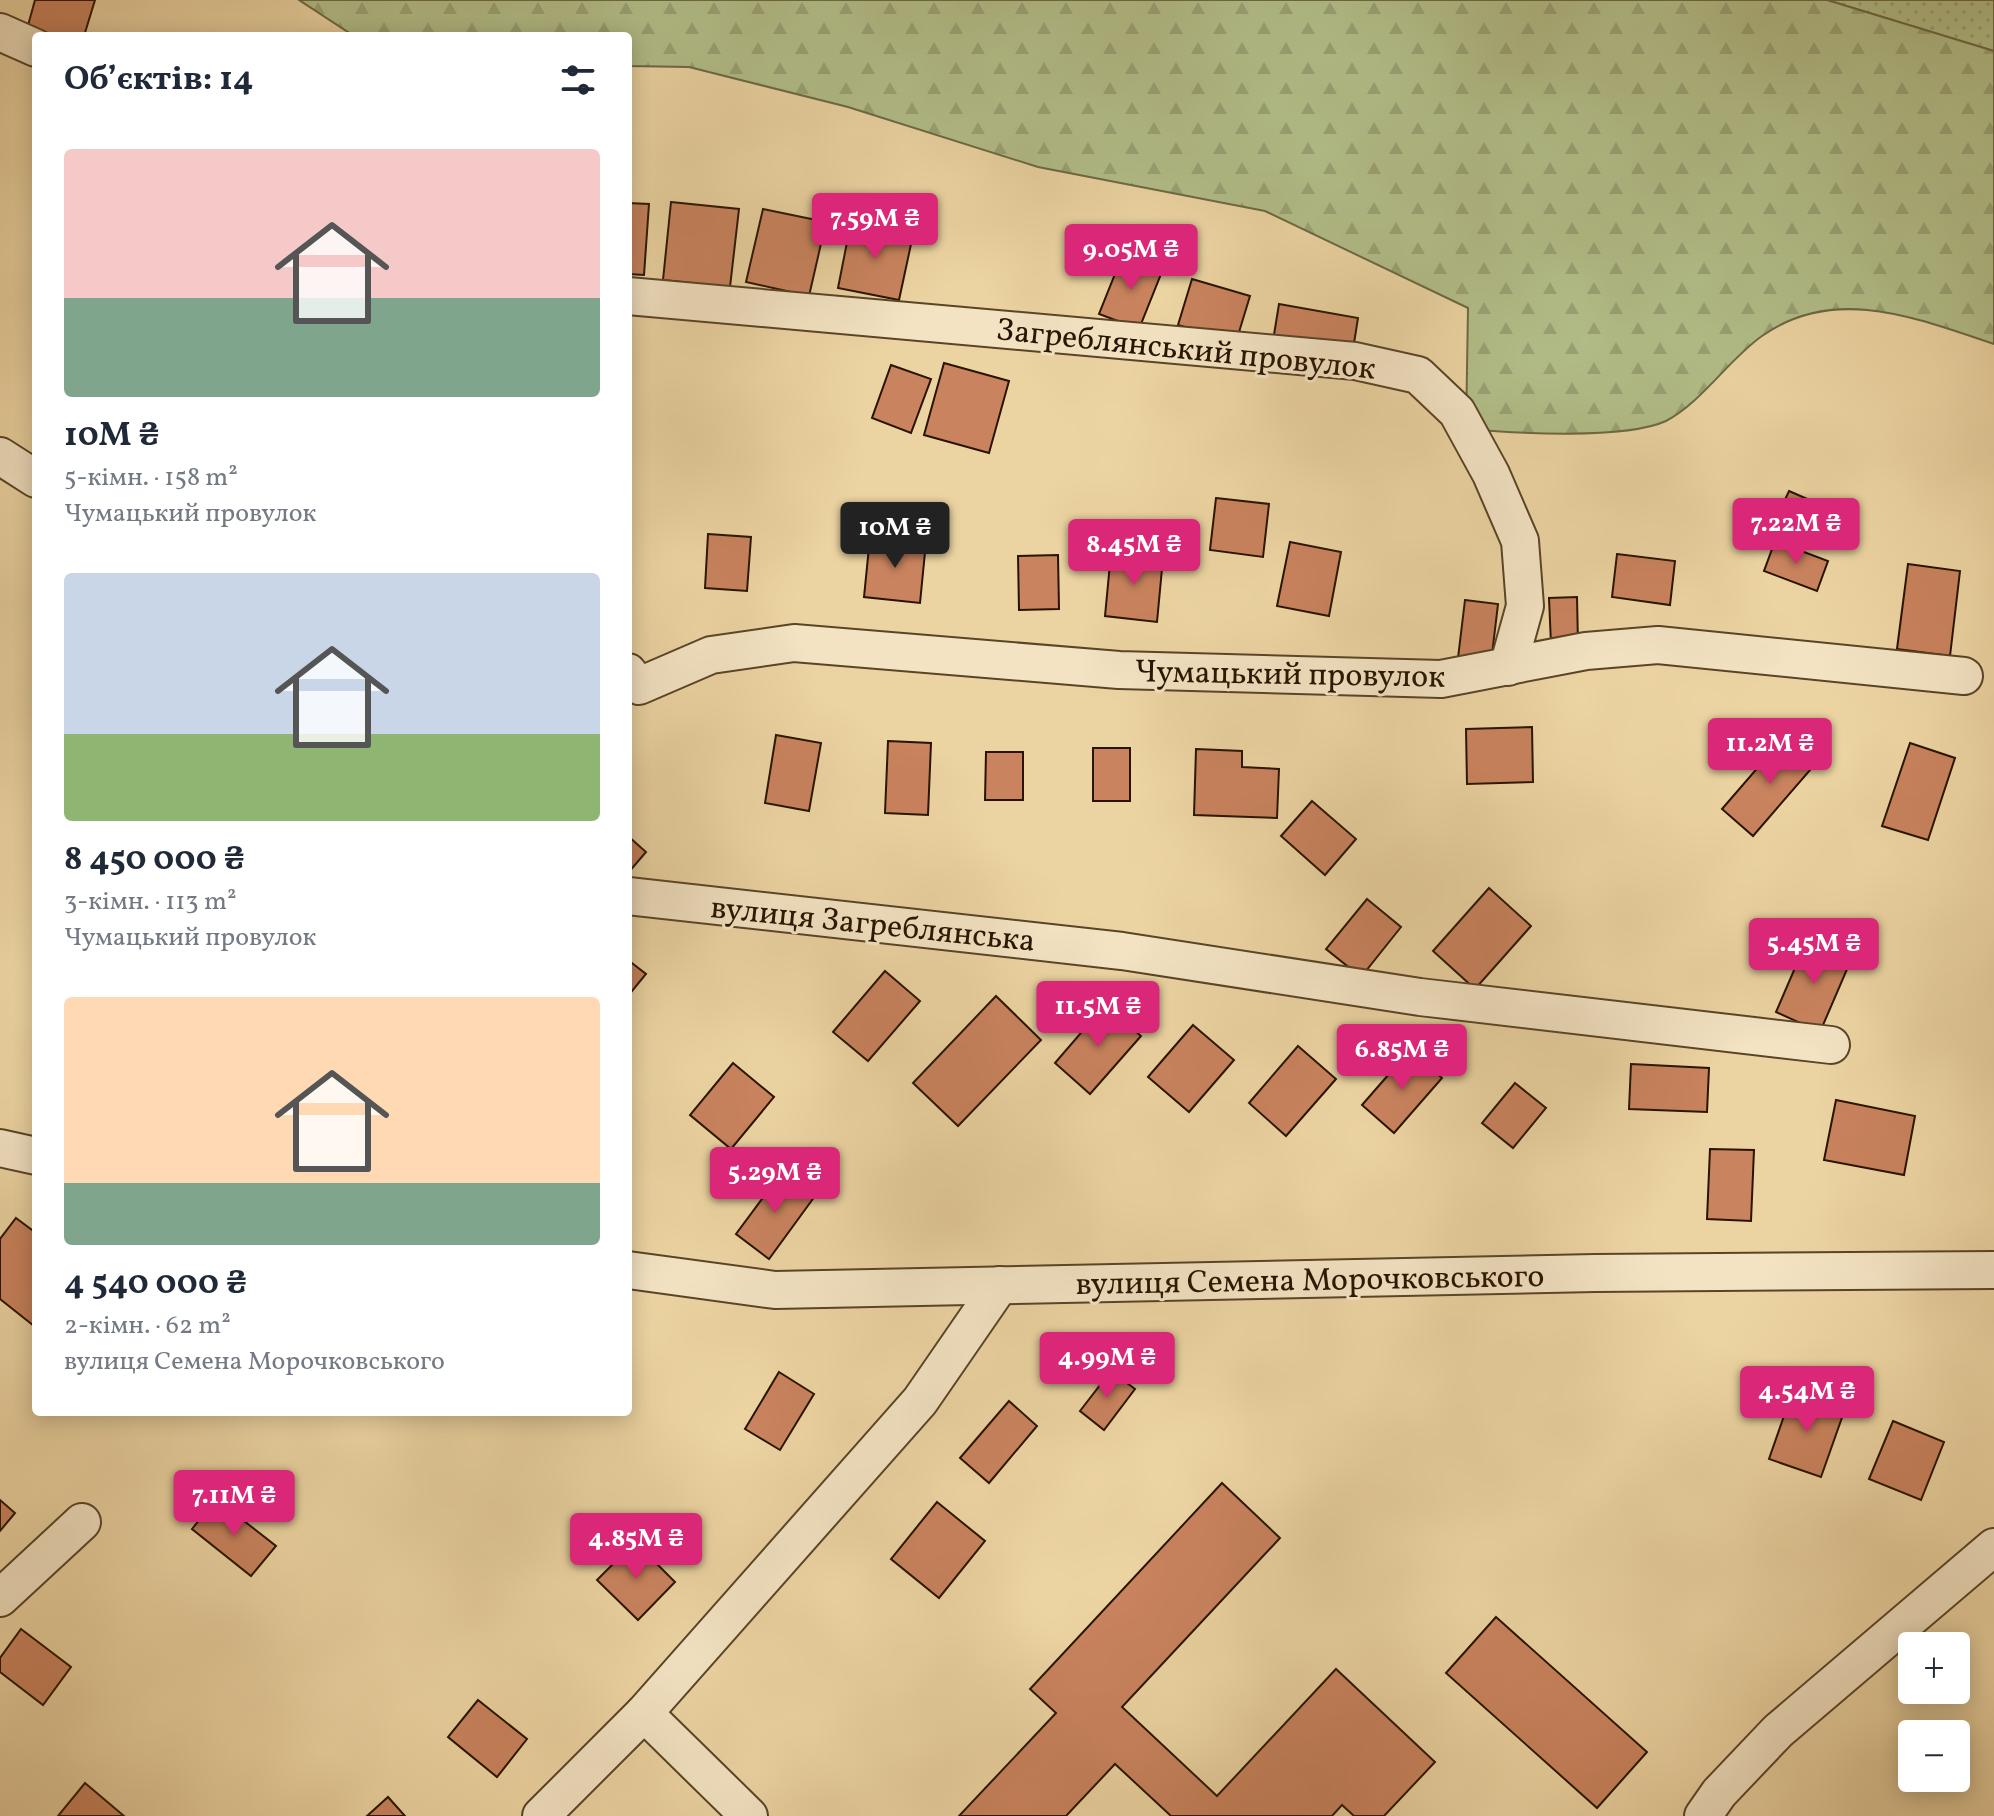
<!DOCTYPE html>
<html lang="uk">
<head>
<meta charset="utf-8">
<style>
	:root { --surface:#fff; --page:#f6f6f7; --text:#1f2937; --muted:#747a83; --accent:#db2777 }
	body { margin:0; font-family:Vollkorn,serif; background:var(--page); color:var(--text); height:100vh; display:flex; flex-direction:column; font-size:30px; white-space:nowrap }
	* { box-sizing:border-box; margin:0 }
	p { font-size:26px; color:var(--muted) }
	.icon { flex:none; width:44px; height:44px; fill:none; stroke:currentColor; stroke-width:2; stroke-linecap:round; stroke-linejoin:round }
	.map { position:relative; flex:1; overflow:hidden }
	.panel { position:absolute; left:32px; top:32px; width:600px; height:1384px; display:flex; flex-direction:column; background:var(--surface); border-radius:8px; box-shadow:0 4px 20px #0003 }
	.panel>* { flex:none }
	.controls { position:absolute; left:1898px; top:1632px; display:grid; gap:16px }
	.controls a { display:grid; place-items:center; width:72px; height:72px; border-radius:8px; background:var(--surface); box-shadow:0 4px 20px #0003; font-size:40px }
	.price { position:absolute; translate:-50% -68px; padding:0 18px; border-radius:8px; background:var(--accent); color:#fff; font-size:26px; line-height:52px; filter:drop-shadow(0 2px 4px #0008) }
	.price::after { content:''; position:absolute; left:50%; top:48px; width:24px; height:18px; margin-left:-12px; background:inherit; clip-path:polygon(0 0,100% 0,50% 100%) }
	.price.selected { background:#222; color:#fff }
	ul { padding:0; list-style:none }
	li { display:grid; align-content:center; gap:16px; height:424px; padding:0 32px }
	li span { display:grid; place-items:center; height:248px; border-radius:8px; color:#555 }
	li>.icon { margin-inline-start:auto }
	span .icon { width:144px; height:144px; fill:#fffc; stroke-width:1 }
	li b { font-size:34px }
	h2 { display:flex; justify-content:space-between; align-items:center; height:96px; padding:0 32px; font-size:34px }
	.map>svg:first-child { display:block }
	.grass { fill:url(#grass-dots); stroke:#6d6944; stroke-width:2 }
	.forest { fill:url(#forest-firs); stroke:#6d6944; stroke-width:2 }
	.building { fill:#c9835e; stroke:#281400; stroke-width:2 }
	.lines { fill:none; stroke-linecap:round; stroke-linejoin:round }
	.minor-casing { stroke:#594428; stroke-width:40 }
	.minor { stroke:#f3e3c3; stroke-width:36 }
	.labels { text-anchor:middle; stroke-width:6; stroke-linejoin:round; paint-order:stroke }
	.street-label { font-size:32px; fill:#281400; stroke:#f3e3c3 }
</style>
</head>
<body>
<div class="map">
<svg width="1994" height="1816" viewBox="0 0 1994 1816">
	<defs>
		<pattern id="grass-dots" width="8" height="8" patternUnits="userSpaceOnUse" patternTransform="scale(2)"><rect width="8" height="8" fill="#b2be89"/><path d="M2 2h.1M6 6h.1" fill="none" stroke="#99a274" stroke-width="1.8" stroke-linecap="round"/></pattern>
		<pattern id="forest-firs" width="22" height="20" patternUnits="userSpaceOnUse" patternTransform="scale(2)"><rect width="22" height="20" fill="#b2be89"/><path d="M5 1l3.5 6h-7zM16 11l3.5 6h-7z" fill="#99a274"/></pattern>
	</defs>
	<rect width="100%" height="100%" fill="#ecd4a2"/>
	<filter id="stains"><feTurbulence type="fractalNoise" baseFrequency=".0025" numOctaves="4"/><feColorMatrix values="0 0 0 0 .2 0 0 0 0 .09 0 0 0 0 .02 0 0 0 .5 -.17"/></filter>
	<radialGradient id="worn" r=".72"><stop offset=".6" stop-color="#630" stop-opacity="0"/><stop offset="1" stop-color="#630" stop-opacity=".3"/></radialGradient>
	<path class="grass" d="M 1827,0 L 1994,0 L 1994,51 Z"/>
	<path class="forest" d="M 299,0 L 1827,0 L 1994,51 L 1994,344 C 1918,319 1835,284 1762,336 C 1729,359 1701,403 1666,421 C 1624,440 1513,433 1466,429 L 1468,308 L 1265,211 L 1038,167 L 848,107 L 689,67 L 628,66 L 628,36 L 354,36 Z"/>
	<g class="building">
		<path d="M 35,0 L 95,0 L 84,36 L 50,36 L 27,29 Z"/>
		<path d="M 671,202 L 739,209 L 730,287 L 663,280 Z"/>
		<path d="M 628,203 L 649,204 L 644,275 L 628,274 Z"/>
		<path d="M 763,209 L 826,222 L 809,296 L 746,282 Z"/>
		<path d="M 851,222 L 913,235 L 899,300 L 838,288 Z"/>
		<path d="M 1123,254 L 1163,269 L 1139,329 L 1099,314 Z"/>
		<path d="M 1192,279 L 1250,296 L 1236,342 L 1178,325 Z"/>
		<path d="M 1279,304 L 1358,318 L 1352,356 L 1273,341 Z"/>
		<path d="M 944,363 L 1009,381 L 989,453 L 924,435 Z"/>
		<path d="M 891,365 L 931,379 L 911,433 L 872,418 Z"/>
		<path d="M 1789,491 L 1844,515 L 1830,548 L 1774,523 Z"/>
		<path d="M 1216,498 L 1269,504 L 1263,557 L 1210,550 Z"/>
		<path d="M 708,534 L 751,537 L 747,591 L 705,588 Z"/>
		<path d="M 870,537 L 926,542 L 920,603 L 864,597 Z"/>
		<path d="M 1775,541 L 1828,561 L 1817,591 L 1764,571 Z"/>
		<path d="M 1290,542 L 1341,552 L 1329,616 L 1277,606 Z"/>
		<path d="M 1111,553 L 1163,558 L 1157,622 L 1105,616 Z"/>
		<path d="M 1617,554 L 1675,561 L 1670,605 L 1612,597 Z"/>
		<path d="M 1058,555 L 1059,609 L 1019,610 L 1018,556 Z"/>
		<path d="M 1908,564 L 1960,571 L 1950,656 L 1897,649 Z"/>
		<path d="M 1577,597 L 1578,644 L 1551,644 L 1549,598 Z"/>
		<path d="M 1465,600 L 1498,604 L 1491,663 L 1458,658 Z"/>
		<path d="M 1532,727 L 1533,782 L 1467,784 L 1466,729 Z"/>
		<path d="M 776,735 L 821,743 L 809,811 L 765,803 Z"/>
		<path d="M 1786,735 L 1817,762 L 1753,836 L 1722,809 Z"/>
		<path d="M 888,741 L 931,743 L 928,815 L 885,813 Z"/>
		<path d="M 1910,743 L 1955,758 L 1928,840 L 1882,826 Z"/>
		<rect x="1093" y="748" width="37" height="53"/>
		<path d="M 1196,749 L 1242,751 L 1242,767 L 1279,769 L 1277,818 L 1194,815 Z"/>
		<path d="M 986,752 L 1023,752 L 1023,800 L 985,800 Z"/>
		<path d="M 1312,801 L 1356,839 L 1325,875 L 1281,836 Z"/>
		<path d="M 628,836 L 646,852 L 628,873 Z"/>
		<path d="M 1489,888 L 1531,926 L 1475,989 L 1433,951 Z"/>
		<path d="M 1367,899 L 1401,927 L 1361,977 L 1326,949 Z"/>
		<path d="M 1807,940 L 1851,960 L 1820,1032 L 1776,1012 Z"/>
		<path d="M 628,960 L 646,974 L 628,996 Z"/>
		<path d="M 885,971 L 920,1001 L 868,1061 L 833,1032 Z"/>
		<path d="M 996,996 L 1041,1040 L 958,1126 L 913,1083 Z"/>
		<path d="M 1105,1005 L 1141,1036 L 1090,1094 L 1055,1063 Z"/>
		<path d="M 1193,1025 L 1234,1060 L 1189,1112 L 1148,1077 Z"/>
		<path d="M 1298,1046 L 1336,1079 L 1286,1136 L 1249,1103 Z"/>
		<path d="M 1410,1050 L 1442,1078 L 1394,1133 L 1362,1105 Z"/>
		<path d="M 733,1063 L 774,1097 L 731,1149 L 690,1115 Z"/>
		<path d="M 1631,1064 L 1709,1068 L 1707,1112 L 1629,1109 Z"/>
		<path d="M 1515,1083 L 1546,1108 L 1513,1148 L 1482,1123 Z"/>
		<path d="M 1836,1100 L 1915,1116 L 1904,1175 L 1824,1160 Z"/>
		<path d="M 1710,1149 L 1754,1150 L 1751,1221 L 1707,1219 Z"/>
		<path d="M 782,1172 L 815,1196 L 769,1259 L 736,1234 Z"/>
		<path d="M 16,1218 L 36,1233 L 34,1326 L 0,1299 L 0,1239 Z"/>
		<path d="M 1111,1371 L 1135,1389 L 1104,1430 L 1080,1411 Z"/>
		<path d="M 779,1372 L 814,1394 L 780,1450 L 745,1429 Z"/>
		<path d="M 1793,1390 L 1845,1409 L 1821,1477 L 1769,1459 Z"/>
		<path d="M 1009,1401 L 1037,1426 L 989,1483 L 960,1458 Z"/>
		<path d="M 1893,1421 L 1944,1442 L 1921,1500 L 1869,1479 Z"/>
		<path d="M 1222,1483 L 1280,1538 L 1122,1707 L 1217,1796 L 1336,1669 L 1435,1762 L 1384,1816 L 1354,1816 L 1342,1805 L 1332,1816 L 1171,1816 L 1115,1764 L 1066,1816 L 959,1816 L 1056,1713 L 1030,1689 Z"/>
		<path d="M 216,1499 L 276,1546 L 251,1576 L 192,1529 Z"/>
		<path d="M 0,1500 L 15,1513 L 0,1531 Z"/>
		<path d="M 937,1502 L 985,1541 L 939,1598 L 891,1559 Z"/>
		<path d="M 635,1542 L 675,1582 L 638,1620 L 597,1580 Z"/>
		<path d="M 1496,1617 L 1647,1752 L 1597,1808 L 1446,1673 Z"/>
		<path d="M 21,1629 L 71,1667 L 43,1705 L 0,1672 L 0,1658 Z"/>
		<path d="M 478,1700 L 527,1739 L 497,1777 L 448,1737 Z"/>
		<path d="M 85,1783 L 124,1816 L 58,1816 Z"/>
		<path d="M 388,1797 L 405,1816 L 367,1816 Z"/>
	</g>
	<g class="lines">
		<defs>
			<g id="minor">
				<path d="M 0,32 L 36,48"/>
				<path d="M 628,296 L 1355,361 L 1418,375 L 1457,412 L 1491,474 L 1520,541 L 1525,606 L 1508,667"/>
				<path d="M 0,456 L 36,479"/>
				<path d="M 628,672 L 639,686 L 711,655 L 794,643 L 1119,670 L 1441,679 L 1586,651 L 1658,645 L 1964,676"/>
				<path d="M 628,896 L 1122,951 L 1420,997 L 1831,1045"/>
				<path d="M 0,1148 L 36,1156"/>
				<path d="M 628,1270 L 775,1290 L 1595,1273 L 1994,1270"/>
				<path d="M 0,1598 L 82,1522"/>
				<path d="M 644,1713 L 749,1816"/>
				<path d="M 541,1816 L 644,1713 L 920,1401 L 1000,1285"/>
				<path d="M 1703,1816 L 1719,1793 L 1778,1731 L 1994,1547"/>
			</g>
		</defs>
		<use href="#minor" class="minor-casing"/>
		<use href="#minor" class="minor"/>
	</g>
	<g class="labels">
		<g class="street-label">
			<text transform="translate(1186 348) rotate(6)" y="11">Загреблянський провулок</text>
			<text transform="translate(1290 673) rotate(1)" y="11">Чумацький провулок</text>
			<text transform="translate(873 923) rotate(6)" y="11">вулиця Загреблянська</text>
			<text transform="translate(1310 1279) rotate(-1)" y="11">вулиця Семена Морочковського</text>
		</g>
	</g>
	<rect width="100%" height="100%" filter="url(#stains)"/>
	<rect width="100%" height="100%" fill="url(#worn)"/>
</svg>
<div class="controls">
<a>+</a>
<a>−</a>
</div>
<b class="price" style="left:875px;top:261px">7.59M ₴</b>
<b class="price" style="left:1131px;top:292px">9.05M ₴</b>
<b class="price" style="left:1796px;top:566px">7.22M ₴</b>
<b class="price selected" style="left:895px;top:570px">10M ₴</b>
<b class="price" style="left:1134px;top:587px">8.45M ₴</b>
<b class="price" style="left:1770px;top:786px">11.2M ₴</b>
<b class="price" style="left:1814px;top:986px">5.45M ₴</b>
<b class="price" style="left:1098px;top:1049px">11.5M ₴</b>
<b class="price" style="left:1402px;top:1092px">6.85M ₴</b>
<b class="price" style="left:775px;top:1215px">5.29M ₴</b>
<b class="price" style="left:1107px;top:1400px">4.99M ₴</b>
<b class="price" style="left:1807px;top:1434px">4.54M ₴</b>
<b class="price" style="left:234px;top:1538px">7.11M ₴</b>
<b class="price" style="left:636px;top:1581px">4.85M ₴</b>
<section class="panel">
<h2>Об’єктів: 14<svg class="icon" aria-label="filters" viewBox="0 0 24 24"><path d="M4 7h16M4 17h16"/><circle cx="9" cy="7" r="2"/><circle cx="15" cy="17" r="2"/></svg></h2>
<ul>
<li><span style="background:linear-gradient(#f6c9c9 60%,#7fa58c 0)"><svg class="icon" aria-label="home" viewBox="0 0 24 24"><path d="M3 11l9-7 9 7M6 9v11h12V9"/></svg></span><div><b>10M ₴</b><p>5-кімн. · 158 m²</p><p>Чумацький провулок</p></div></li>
<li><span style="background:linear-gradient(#c9d6e8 65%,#8fb573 0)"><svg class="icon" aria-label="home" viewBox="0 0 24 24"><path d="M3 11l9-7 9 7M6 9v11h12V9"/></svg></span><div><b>8 450 000 ₴</b><p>3-кімн. · 113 m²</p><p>Чумацький провулок</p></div></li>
<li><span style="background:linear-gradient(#ffd9b3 75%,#7fa58c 0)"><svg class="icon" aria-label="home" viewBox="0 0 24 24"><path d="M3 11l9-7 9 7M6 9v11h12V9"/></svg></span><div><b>4 540 000 ₴</b><p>2-кімн. · 62 m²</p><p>вулиця Семена Морочковського</p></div></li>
</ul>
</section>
</div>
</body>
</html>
